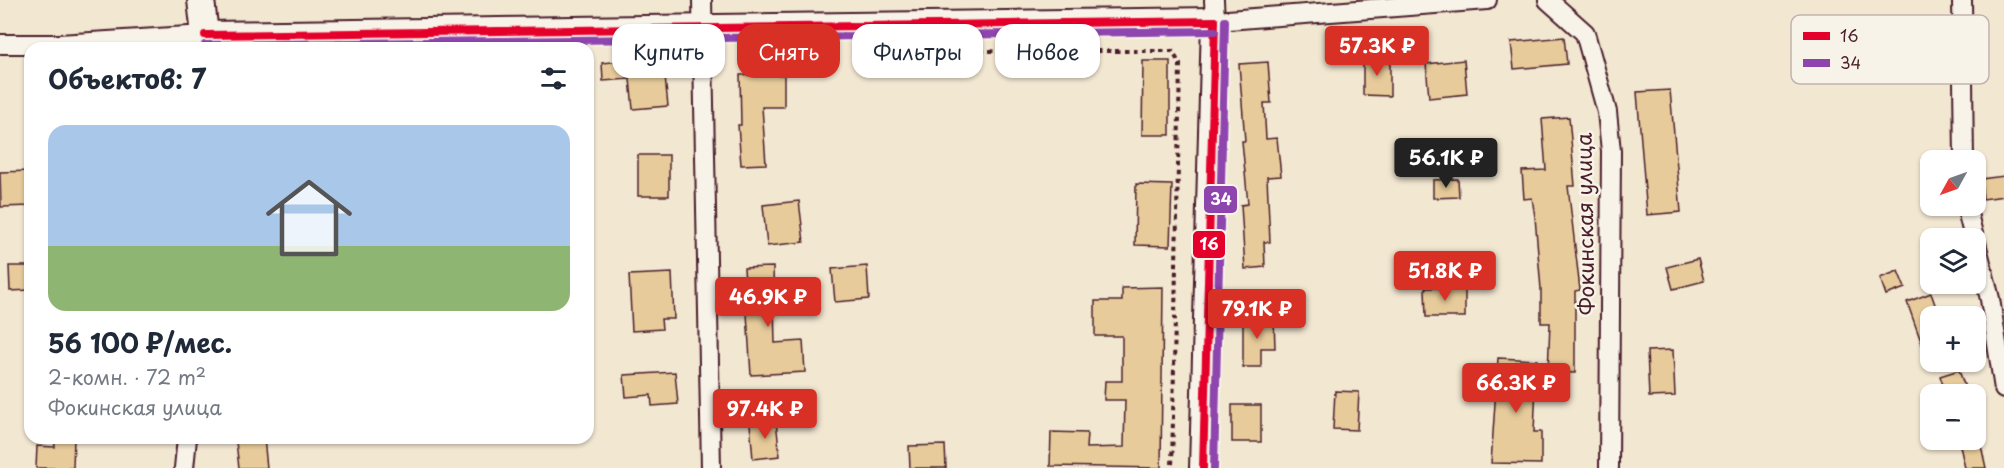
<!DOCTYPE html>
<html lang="ru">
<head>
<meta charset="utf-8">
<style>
	:root { --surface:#fff; --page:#f6f6f7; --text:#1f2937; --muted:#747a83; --accent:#d93025 }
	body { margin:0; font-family:"Playpen Sans",sans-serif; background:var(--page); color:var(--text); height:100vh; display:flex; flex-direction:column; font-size:22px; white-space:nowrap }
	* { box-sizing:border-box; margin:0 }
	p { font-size:20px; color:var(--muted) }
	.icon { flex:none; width:33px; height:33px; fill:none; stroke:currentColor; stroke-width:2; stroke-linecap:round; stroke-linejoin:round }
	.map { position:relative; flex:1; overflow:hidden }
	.details { position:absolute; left:24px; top:42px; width:570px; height:402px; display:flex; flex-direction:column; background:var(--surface); border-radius:18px; box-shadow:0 2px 4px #0004 }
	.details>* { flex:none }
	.guide { position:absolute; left:612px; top:24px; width:570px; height:54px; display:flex; gap:12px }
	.needle { width:39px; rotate:230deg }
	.tools { position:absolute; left:1920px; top:150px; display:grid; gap:12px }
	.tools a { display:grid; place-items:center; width:66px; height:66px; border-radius:12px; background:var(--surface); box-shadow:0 2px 4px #0004; font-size:30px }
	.price { position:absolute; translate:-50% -51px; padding:0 14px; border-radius:6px; background:var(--accent); color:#fff; font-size:20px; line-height:39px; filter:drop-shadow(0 2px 3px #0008) }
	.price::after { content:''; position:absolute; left:50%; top:36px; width:18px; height:14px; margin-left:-9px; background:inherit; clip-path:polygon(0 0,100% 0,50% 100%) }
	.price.active { background:#222; color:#fff }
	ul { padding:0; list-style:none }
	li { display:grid; align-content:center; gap:12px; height:318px; padding:0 24px }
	li span { display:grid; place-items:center; height:186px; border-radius:18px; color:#555 }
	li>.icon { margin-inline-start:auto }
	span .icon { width:108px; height:108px; fill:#fffc; stroke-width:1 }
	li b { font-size:26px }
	h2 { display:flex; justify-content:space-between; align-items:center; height:72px; padding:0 24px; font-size:26px }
	.pill { padding:0 21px; border-radius:18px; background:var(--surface); box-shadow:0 2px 4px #0004; font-size:21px; line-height:54px }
	.pill.active { background:var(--accent); color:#fff }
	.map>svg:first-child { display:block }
	.building { fill:#e7cb9b; stroke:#4a1f2b; stroke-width:1.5 }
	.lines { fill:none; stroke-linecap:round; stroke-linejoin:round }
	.minor-casing { stroke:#4a1f2b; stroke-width:22 }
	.secondary-casing { stroke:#4a1f2b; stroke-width:30 }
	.path { stroke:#4a1f2b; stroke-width:4; stroke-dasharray:4.5 4.5; stroke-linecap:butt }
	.minor { stroke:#f7f3e8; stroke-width:18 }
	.secondary { stroke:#f7f3e8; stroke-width:26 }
	.bus-1-casing { stroke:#f7f3e8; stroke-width:12 }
	.bus-2-casing { stroke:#f7f3e8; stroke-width:12 }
	.bus-1 { stroke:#e4002b; stroke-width:8 }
	.bus-2 { stroke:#8e44ad; stroke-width:8 }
	.labels { text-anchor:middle; stroke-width:5; stroke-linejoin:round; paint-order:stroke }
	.street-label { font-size:21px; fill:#4a1f2b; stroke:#f7f3e8 }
	.key { fill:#f7f3e8; stroke:#c3b3af; stroke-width:1.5 }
	.key-label { font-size:16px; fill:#4a1f2b }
	.line-badge { stroke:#f7f3e8; stroke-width:2 }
	.badge-label { font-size:16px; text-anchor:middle; font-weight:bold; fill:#fff }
</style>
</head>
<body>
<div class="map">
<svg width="2004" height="468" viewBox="0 0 2004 468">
	<rect width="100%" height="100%" fill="#f2e7d1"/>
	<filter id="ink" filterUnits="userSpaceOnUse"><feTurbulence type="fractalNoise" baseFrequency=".0167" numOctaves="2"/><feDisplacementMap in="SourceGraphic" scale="12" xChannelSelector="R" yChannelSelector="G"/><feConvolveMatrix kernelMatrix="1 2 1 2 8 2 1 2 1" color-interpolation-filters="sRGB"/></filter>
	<g filter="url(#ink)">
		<g class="building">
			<path d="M 1564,37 L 1567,64 L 1514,69 L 1511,42 Z"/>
			<path d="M 663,57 L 668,106 L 633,109 L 630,79 L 603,81 L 602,63 Z"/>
			<path d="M 1363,59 L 1390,59 L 1390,96 L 1363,95 Z"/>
			<path d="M 1464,60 L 1467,94 L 1429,98 L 1426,64 Z"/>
			<path d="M 1143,61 L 1170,61 L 1170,135 L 1142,135 Z"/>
			<path d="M 1268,62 L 1271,103 L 1264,103 L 1266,139 L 1277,138 L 1281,176 L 1267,177 L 1270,242 L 1264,242 L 1265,267 L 1245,269 L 1241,205 L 1248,204 L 1242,141 L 1245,141 L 1239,64 Z"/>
			<path d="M 740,75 L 784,75 L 784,107 L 762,107 L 766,164 L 741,165 L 738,125 L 741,125 Z"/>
			<path d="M 1670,90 L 1681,212 L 1647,215 L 1637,92 Z"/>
			<path d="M 1569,117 L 1575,186 L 1568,186 L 1580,290 L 1575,291 L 1575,373 L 1548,372 L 1550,323 L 1541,323 L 1541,289 L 1535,217 L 1532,198 L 1524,199 L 1522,171 L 1546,170 L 1542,119 Z"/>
			<rect x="638" y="155" width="31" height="41"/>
			<path d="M 30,171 L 30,206 L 1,207 L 0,172 Z"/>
			<path d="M 2004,176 L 2004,196 L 1983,199 L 1981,179 Z"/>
			<path d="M 1458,179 L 1459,197 L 1433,198 L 1433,180 Z"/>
			<path d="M 1136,184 L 1172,185 L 1170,246 L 1135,245 Z"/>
			<path d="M 799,201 L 804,242 L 767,246 L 763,205 Z"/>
			<path d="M 1698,259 L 1704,281 L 1673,289 L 1667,267 Z"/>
			<path d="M 9,266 L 30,266 L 30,290 L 10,291 Z"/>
			<path d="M 867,266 L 869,299 L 835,302 L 832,269 Z"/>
			<path d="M 773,267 L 775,343 L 803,341 L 805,372 L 751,375 L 744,268 Z"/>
			<path d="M 1898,271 L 1905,288 L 1886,295 L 1880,278 Z"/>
			<path d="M 672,273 L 674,319 L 661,319 L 662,329 L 632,331 L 629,275 Z"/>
			<path d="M 1163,287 L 1161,468 L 1050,466 L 1051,432 L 1087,433 L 1086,448 L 1124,447 L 1125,400 L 1104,400 L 1105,381 L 1122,381 L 1122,336 L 1095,336 L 1095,301 L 1122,301 L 1122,288 Z"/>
			<path d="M 1425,288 L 1465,288 L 1465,317 L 1426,317 Z"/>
			<path d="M 1931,293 L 1939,316 L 1930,316 L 1930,361 L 1928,361 L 1907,302 Z"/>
			<path d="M 1243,319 L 1274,319 L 1275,348 L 1261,348 L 1261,367 L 1243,367 Z"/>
			<path d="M 1673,350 L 1675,396 L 1649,397 L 1647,351 Z"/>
			<path d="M 1498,358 L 1537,360 L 1534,432 L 1541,432 L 1541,464 L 1491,463 Z"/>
			<path d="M 1959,370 L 1967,394 L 1946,394 L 1940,376 Z"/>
			<path d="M 675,372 L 678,404 L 652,406 L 651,395 L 626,397 L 624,375 Z"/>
			<path d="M 1335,391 L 1359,392 L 1357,430 L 1333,429 Z"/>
			<rect x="1232" y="405" width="29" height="37"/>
			<path d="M 776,422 L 780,456 L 753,459 L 750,424 Z"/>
			<path d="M 54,438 L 74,438 L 73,468 L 36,468 L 37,446 L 55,447 Z"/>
			<path d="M 264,438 L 267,468 L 239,468 L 236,442 Z"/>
			<path d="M 1980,441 L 1986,468 L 1965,468 L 1960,446 Z"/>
			<path d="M 945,445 L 946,468 L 910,468 L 909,446 Z"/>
		</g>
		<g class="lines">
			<defs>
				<g id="minor">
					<path d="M 702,0 L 711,468"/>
					<path d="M 1214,0 L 1215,21 L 1487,0"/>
					<path d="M 1548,0 L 1585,33 L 1607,112 L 1611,151 L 1609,468"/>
					<path d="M 1962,0 L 1964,160"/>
					<path d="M 0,44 L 59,44 L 205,35 L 202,48"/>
					<path d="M 1966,206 L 1974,238"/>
					<path d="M 1976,243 L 1990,299 L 2004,389"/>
					<path d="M 184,468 L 187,438"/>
				</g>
				<path id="secondary" d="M 201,0 L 205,35 L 1215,21 L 1203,468"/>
			</defs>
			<use href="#minor" class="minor-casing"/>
			<use href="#secondary" class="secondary-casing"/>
			<path class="path" d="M 953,51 L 1172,51 L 1180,64 L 1172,468"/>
			<use href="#minor" class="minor"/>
			<use href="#secondary" class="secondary"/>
			<defs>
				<g id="bus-1">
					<path d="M 205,35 L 1215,21"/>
					<path d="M 1203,468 L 1215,21"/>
				</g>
				<g id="bus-2">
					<path d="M 205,45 L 1215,31"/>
					<path d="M 1214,468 L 1225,21"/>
				</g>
			</defs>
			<use href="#bus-1" class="bus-1-casing"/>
			<use href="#bus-2" class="bus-2-casing"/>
			<use href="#bus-1" class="bus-1"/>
			<use href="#bus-2" class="bus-2"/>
		</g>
	</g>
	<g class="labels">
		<g class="street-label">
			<text transform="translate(1586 224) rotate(-91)" y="7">Фокинская улица</text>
		</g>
	</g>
	<rect x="1791" y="15" width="198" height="69" rx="9" class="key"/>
	<rect x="1803" y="32" width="27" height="8" fill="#e4002b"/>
	<rect x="1803" y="59" width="27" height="8" fill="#8e44ad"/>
	<g class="key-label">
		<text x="1840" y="42">16</text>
		<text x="1840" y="69">34</text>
	</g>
	<g class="line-badge">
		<rect x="1203" y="185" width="35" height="29" rx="6" fill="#8e44ad"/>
		<rect x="1192" y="230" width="34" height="29" rx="6" fill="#e4002b"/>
	</g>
	<g class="badge-label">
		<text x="1221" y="205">34</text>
		<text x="1209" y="250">16</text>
	</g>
</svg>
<div class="tools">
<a><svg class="needle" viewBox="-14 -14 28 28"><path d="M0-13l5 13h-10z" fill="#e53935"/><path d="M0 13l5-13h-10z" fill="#747a83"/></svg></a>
<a><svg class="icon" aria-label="layers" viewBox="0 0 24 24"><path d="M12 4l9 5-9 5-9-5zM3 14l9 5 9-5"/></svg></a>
<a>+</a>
<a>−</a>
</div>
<b class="price" style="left:1377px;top:77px">57.3K ₽</b>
<b class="price active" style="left:1446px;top:189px">56.1K ₽</b>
<b class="price" style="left:1445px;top:302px">51.8K ₽</b>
<b class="price" style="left:768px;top:328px">46.9K ₽</b>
<b class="price" style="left:1257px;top:340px">79.1K ₽</b>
<b class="price" style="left:1516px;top:414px">66.3K ₽</b>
<b class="price" style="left:765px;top:440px">97.4K ₽</b>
<div class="guide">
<a class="pill">Купить</a>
<a class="pill active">Снять</a>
<a class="pill">Фильтры</a>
<a class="pill">Новое</a>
</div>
<section class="details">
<h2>Объектов: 7<svg class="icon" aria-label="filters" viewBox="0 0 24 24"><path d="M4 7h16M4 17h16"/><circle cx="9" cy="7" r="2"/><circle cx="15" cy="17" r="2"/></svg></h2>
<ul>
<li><span style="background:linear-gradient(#a9c7e8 65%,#8fb573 0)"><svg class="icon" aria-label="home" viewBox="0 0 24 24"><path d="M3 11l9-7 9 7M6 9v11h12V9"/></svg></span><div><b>56 100 ₽/мес.</b><p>2-комн. · 72 m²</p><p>Фокинская улица</p></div></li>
</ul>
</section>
</div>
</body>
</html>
